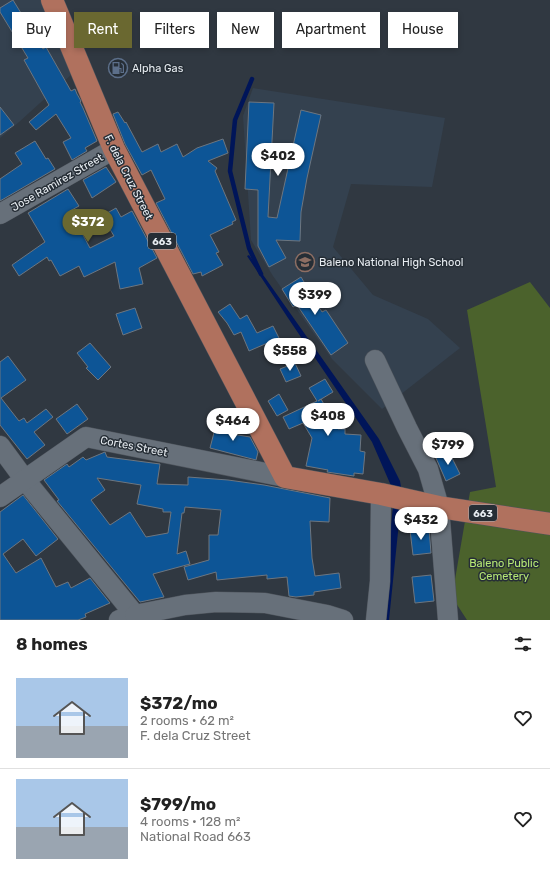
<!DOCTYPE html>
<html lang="en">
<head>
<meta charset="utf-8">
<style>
	:root { --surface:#fff; --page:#f2f2f2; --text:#222; --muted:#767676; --line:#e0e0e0; --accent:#6a6830 }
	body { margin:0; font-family:Rubik,sans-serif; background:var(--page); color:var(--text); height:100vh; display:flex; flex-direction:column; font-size:15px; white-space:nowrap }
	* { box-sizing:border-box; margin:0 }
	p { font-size:13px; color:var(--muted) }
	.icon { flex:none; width:22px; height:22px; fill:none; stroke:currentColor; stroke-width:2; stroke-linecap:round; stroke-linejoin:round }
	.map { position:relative; height:620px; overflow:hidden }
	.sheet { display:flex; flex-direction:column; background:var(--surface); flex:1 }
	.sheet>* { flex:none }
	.banner { position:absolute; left:12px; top:12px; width:526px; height:36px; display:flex; gap:8px }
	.price { position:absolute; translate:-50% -34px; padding:0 9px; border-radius:14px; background:#fff; color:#222; font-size:13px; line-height:26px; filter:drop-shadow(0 1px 2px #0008) }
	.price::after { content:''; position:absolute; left:50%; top:24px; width:12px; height:9px; margin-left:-6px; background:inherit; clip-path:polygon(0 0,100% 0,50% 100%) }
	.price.current { background:var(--accent); color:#fff }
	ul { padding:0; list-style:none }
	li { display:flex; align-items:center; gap:12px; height:100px; padding:0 16px }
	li+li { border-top:1px solid var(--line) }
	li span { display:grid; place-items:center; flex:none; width:112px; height:80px; border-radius:0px; color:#555 }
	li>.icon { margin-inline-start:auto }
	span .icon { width:48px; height:48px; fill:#fffc; stroke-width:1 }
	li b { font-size:17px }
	h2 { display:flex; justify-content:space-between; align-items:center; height:48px; padding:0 16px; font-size:17px }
	.tag { padding:0 14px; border-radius:0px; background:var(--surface); box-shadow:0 2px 6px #0003; font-size:14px; line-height:36px }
	.tag.current { background:var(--accent); color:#fff }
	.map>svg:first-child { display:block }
	.built { fill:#34414f }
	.green { fill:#4b622c }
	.water { fill:#001559 }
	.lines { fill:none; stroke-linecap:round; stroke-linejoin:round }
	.stream { stroke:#001559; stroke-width:4.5 }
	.building { fill:#0d5596; stroke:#6d7680; fill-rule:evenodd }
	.minor-casing { stroke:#4e545c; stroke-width:21 }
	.major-casing { stroke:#4e545c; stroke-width:23 }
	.minor { stroke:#67707a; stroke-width:20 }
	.major { stroke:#b0715e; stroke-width:22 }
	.labels { text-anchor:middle; stroke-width:3; stroke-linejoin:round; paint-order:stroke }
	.shield { fill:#262e36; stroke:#adb3b9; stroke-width:1 }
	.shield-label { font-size:10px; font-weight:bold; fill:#e7ecf1 }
	.poi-label { font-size:11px; fill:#e7ecf1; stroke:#262e36; text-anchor:start }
	.street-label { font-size:11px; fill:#e7ecf1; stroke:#262e36 }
	.park-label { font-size:11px; fill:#b6e874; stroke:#262e36 }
</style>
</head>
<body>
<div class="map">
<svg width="550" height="620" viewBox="0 0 550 620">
	<rect width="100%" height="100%" fill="#303841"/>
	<g class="built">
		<path d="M 0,0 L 41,0 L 72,74 L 19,122 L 0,138 Z"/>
		<path d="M 253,88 L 445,118 L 432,187 L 351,184 L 333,247 L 373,295 L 428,319 L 460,348 L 382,409 L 332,359 L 273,276 L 251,240 L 243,116 Z"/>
	</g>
	<path class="green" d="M 530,282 L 550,308 L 550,620 L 467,620 L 452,597 L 470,492 L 496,487 L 467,310 Z"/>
	<path class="water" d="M 249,255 L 379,439 L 400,481 L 402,493 L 389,620 L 380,620 L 393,507 L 392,488 L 372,442 L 288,318 L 247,256 Z"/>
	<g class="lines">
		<path class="stream" d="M 252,79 L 235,120 L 230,171 L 249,248 L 261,274"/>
	</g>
	<g class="building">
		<path d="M 13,0 L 43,49 L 46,47 L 71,91 L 75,89 L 77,94 L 81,101 L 80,102 L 83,108 L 97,141 L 85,148 L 87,151 L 72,160 L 63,142 L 71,138 L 56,114 L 36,130 L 29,122 L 49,105 L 24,60 L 28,58 L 0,12 L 0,8 Z"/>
		<path d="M 249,102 L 274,103 L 268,217 L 277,218 L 301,110 L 321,115 L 307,178 L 301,212 L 300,241 L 276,240 L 286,258 L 269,267 L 258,246 L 258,190 L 245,189 Z"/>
		<path d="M 0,107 L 14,125 L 0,135 Z"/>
		<path d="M 118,112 L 125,123 L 126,122 L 142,152 L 158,144 L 161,152 L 177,144 L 183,157 L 197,148 L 223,139 L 228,153 L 208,161 L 217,168 L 215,171 L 236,220 L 232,222 L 233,224 L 210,235 L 219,252 L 216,253 L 223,265 L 202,276 L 201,272 L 193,274 L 156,203 L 165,199 L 151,170 L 142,175 L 125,144 L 113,114 Z"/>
		<path d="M 35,141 L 46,159 L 48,158 L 55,169 L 0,201 L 0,179 L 22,164 L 15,153 Z"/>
		<path d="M 106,167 L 116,182 L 92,198 L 83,180 Z"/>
		<path d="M 68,189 L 79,206 L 70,211 L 90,248 L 114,236 L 102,216 L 116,208 L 121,217 L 132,211 L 157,258 L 139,268 L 143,284 L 120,289 L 115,262 L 84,277 L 79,266 L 60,276 L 51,260 L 49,261 L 47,257 L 19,276 L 12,265 L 45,242 L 28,213 Z"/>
		<path d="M 301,277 L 322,312 L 326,310 L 348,343 L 331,355 L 297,305 L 293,307 L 282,289 Z"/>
		<path d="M 230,304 L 240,319 L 247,315 L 257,333 L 273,326 L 279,338 L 249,351 L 241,332 L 234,335 L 227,323 L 218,312 Z"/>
		<path d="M 135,308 L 142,328 L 123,335 L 116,314 Z"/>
		<path d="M 90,343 L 111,367 L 98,380 L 86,368 L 88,367 L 77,353 Z"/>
		<path d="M 290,345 L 295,355 L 283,361 L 278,350 Z"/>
		<path d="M 8,356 L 26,380 L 1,398 L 19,421 L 24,418 L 27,423 L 46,409 L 53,417 L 34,432 L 45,445 L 27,459 L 0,425 L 0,362 Z"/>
		<path d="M 295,363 L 301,376 L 286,382 L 280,369 Z"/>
		<path d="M 325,379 L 333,392 L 318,401 L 321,399 L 338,429 L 345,429 L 345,434 L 361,435 L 360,451 L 365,452 L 363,474 L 354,473 L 354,476 L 327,472 L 328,470 L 306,466 L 312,438 L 303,423 L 289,429 L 283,417 L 317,401 L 309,388 Z"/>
		<path d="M 279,394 L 288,410 L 277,416 L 268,401 Z"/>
		<path d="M 77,404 L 88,419 L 67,434 L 56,419 Z"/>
		<path d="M 217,421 L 235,425 L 232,434 L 250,437 L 258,452 L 256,460 L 210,448 Z"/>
		<path d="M 105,452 L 107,457 L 160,464 L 157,484 L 188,485 L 188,477 L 228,480 L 264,485 L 330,498 L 329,522 L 310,521 L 312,558 L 315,576 L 339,573 L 341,588 L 314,592 L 314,595 L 296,597 L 289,596 L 287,577 L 267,579 L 267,575 L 217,580 L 216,572 L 188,580 L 184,567 L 209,560 L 209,535 L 218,535 L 221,510 L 185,507 L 184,513 L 182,513 L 177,554 L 186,551 L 190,564 L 153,574 L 164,597 L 140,602 L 57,501 L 59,500 L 44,480 L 67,464 L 69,467 L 83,457 L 86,460 ZM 97,478 L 141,485 L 137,504 L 163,509 L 163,512 L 171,512 L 168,533 L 146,537 L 130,512 L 110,525 L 91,500 L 105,490 Z"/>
		<path d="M 449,452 L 460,474 L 446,481 L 436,458 Z"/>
		<path d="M 23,495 L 58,539 L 36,556 L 23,539 L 3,554 L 16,573 L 41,558 L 56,587 L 68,582 L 71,588 L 90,578 L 110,603 L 85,614 L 86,617 L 78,620 L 0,620 L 0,512 Z"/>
		<path d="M 429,528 L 431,553 L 413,555 L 410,530 Z"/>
		<path d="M 431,575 L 434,601 L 415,603 L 412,577 Z"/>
	</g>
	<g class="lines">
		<defs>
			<g id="minor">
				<path d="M 0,214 L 114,149"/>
				<path d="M 375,360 L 407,428 L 428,469 L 439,507 L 448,620"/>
				<path d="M 0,446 L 25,480 L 135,615 L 119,620"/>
				<path d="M 0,497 L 86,437 L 285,477"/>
				<path d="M 135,615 L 185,605 L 216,602 L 265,603 L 327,615 L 343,620"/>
				<path d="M 376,620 L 380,581 L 381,494"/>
			</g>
			<path id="major" d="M 52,0 L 114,149 L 285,477 L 381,494 L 439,507 L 550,524"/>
		</defs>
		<use href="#minor" class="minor-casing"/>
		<use href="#major" class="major-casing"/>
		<use href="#minor" class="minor"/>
		<use href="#major" class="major"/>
	</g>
	<defs>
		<symbol id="fuel-ring" viewBox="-11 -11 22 22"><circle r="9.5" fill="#262e36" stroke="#5c6f8a" stroke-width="1.5"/><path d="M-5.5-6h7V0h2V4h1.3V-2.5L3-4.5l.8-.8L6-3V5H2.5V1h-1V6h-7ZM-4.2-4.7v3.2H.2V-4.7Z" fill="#5c6f8a"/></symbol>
		<symbol id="school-ring" viewBox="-11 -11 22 22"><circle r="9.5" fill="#262e36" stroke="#8d6e63" stroke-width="1.5"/><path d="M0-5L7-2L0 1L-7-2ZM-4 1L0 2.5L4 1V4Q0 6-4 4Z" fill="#8d6e63"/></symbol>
	</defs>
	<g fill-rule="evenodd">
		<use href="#fuel-ring" x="107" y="57" width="22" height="22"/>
		<use href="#school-ring" x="294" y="251" width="22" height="22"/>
	</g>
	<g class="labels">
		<g class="shield">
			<rect x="148" y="233" width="28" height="16" rx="3"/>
			<rect x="469" y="505" width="28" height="16" rx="3"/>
		</g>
		<g class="shield-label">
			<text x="162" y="245">663</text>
			<text x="483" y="517">663</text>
		</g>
		<g class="poi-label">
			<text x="132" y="72">Alpha Gas</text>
			<text x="319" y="266">Baleno National High School</text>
		</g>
		<g class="street-label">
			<text transform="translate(129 177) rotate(63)" y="4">F. dela Cruz Street</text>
			<text transform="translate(57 182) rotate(-30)" y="4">Jose Ramirez Street</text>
			<text transform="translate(134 446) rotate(11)" y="4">Cortes Street</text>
		</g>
		<g class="park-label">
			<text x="504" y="567">Baleno Public<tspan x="504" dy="13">Cemetery</tspan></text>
		</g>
	</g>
</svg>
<b class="price" style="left:278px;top:177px">$402</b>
<b class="price current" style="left:88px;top:243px">$372</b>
<b class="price" style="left:315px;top:316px">$399</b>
<b class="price" style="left:290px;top:372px">$558</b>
<b class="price" style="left:328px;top:437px">$408</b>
<b class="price" style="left:233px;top:442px">$464</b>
<b class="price" style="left:448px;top:466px">$799</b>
<b class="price" style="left:421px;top:541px">$432</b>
<div class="banner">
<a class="tag">Buy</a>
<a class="tag current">Rent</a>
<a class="tag">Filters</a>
<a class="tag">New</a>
<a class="tag">Apartment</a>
<a class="tag">House</a>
</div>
</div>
<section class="sheet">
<h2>8 homes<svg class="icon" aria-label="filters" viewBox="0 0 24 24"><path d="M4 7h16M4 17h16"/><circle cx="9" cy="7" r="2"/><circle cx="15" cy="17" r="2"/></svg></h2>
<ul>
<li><span style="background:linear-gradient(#a9c7e8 60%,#9aa5b1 0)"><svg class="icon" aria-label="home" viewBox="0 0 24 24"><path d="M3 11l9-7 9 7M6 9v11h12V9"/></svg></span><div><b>$372/mo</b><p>2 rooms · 62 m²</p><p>F. dela Cruz Street</p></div><svg class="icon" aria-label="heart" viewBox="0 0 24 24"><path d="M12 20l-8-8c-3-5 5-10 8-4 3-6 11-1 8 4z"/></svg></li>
<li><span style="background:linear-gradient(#a9c7e8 60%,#9aa5b1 0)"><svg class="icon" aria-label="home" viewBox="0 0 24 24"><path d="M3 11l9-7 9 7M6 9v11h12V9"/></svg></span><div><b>$799/mo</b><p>4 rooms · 128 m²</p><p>National Road 663</p></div><svg class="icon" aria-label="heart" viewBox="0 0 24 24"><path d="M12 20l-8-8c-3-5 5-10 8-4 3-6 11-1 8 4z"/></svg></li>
</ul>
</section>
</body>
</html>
